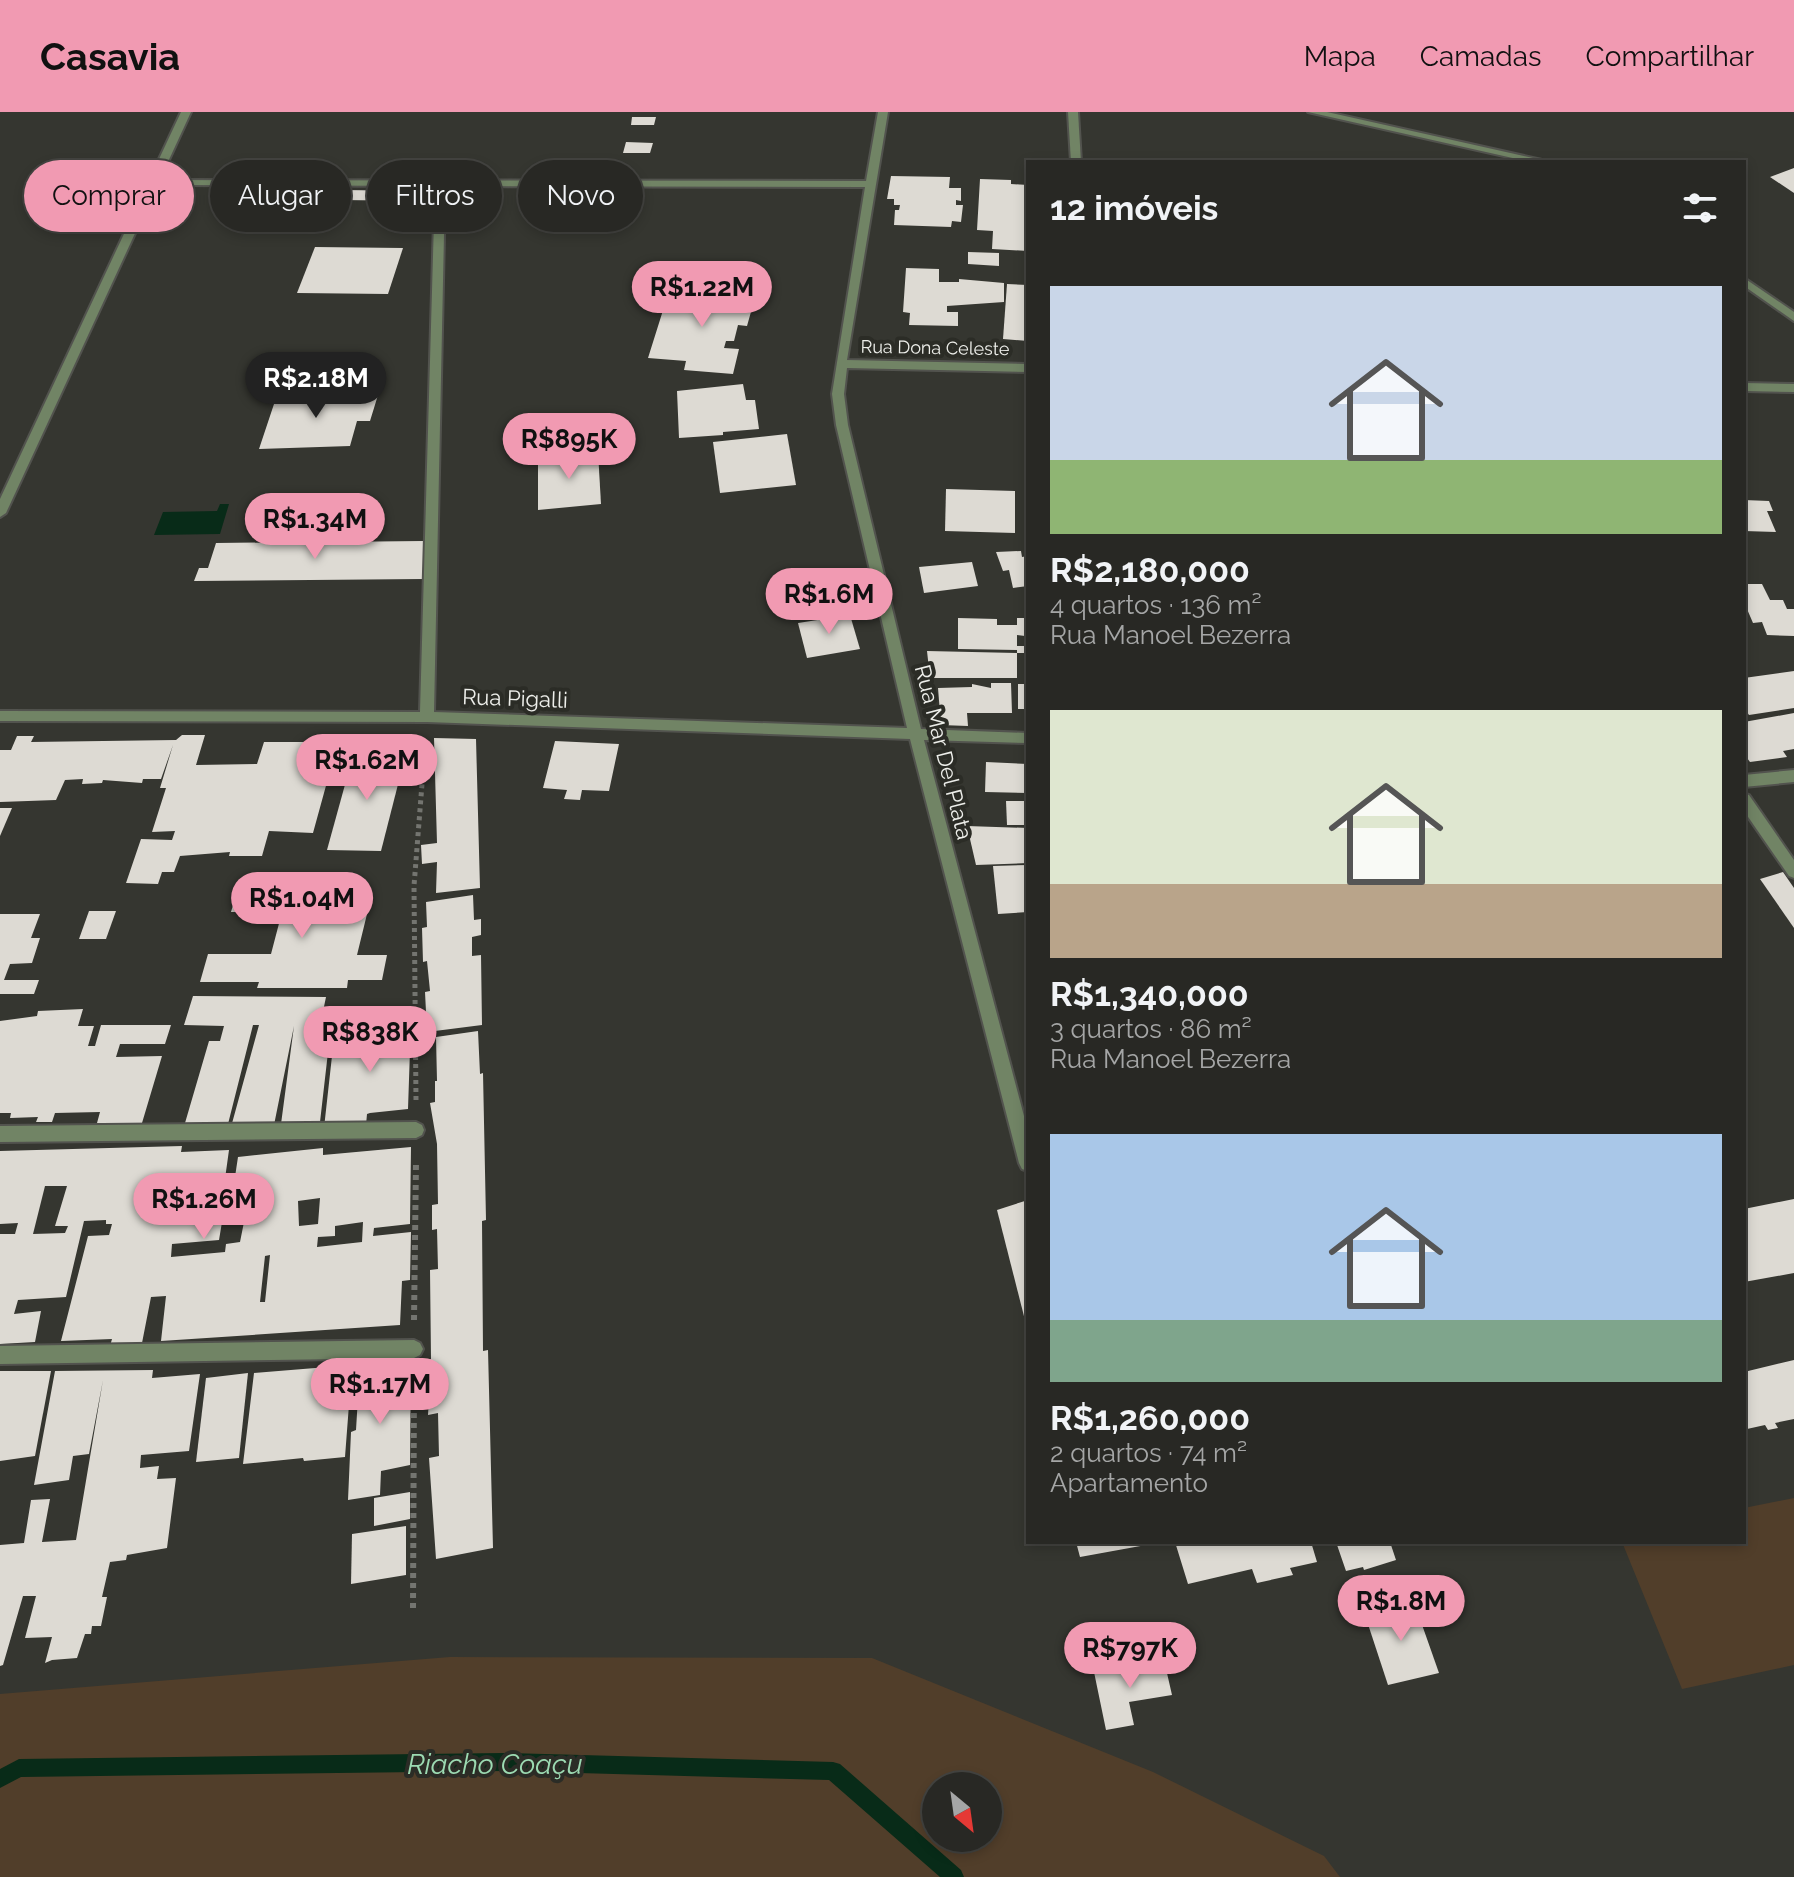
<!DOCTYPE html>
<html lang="pt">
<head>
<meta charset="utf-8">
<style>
	:root { --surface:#282824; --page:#30302c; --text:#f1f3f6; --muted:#a5a6a6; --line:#444441; --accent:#f19ab2 }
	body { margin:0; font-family:Raleway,sans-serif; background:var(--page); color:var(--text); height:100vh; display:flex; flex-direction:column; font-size:30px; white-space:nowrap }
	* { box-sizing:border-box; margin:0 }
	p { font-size:26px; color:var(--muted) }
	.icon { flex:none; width:44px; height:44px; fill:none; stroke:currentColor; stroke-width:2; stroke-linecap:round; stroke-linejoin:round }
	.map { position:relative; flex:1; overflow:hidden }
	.side { position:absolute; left:1026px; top:48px; width:720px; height:1384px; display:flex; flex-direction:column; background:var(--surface); border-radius:0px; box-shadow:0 4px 12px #0003,0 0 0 2px var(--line) }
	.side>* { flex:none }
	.hud { position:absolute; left:24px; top:48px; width:760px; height:72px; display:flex; gap:16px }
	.needle { width:52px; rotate:151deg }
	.controls { position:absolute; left:922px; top:1660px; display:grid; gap:16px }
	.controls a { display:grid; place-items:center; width:80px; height:80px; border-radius:50%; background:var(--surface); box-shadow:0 4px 12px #0003,0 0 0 2px var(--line); font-size:40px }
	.price { position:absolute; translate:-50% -68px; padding:0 18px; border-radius:28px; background:var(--accent); color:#111; font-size:26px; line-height:52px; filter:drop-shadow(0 2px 4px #0008) }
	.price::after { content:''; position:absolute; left:50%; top:48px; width:24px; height:18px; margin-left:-12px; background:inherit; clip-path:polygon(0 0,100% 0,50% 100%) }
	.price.current { background:#222; color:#fff }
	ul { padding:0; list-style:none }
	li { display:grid; align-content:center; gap:16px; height:424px; padding:0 24px }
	li span { display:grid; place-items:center; height:248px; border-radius:0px; color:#555 }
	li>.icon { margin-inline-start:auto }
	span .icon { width:144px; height:144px; fill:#fffc; stroke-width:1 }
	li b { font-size:34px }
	h2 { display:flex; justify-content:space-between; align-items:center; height:96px; padding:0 24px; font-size:34px }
	.pill { padding:0 28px; border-radius:36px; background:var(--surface); box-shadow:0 4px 12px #0003,0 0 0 2px var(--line); font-size:28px; line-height:72px }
	.pill.current { background:var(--accent); color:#111 }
	header { display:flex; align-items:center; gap:48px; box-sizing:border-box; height:112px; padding:0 40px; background:var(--accent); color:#111 }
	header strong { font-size:38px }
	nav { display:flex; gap:44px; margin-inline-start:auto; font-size:28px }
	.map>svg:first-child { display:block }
	.green { fill:#513e2a; fill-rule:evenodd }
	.water { fill:#082b18 }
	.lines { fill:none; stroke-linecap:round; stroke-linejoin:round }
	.stream { fill:#082b18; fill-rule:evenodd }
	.building { fill:#dddad3; fill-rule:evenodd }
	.minor-casing { stroke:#52534e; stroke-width:4 }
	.tertiary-casing { stroke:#52534e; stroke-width:4 }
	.path-far1 { stroke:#747570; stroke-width:5; stroke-dasharray:4 4; stroke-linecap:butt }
	.path { stroke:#747570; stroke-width:6; stroke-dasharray:5 5; stroke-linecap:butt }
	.minor { fill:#718465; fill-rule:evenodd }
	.tertiary { fill:#718465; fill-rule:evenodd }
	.labels { text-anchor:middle; stroke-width:8; stroke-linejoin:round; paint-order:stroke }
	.far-street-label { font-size:18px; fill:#edeeea; stroke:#2b2c26 }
	.street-label { font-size:22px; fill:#edeeea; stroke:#2b2c26 }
	.near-water-label { font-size:28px; font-style:italic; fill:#9cdab2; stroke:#2b2c26 }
</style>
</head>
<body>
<header>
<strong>Casavia</strong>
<nav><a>Mapa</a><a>Camadas</a><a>Compartilhar</a></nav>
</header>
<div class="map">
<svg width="1794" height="1765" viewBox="0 0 1794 1765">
	<rect width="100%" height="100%" fill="#353630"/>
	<g class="green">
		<path d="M 1794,1386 L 1794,1553 L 1682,1577 L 1622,1430 L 1744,1430 L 1744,1396 Z"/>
		<path d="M 450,1545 L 872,1546 L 1153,1660 L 1324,1744 L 1340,1765 L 0,1765 L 0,1582 ZM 936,1674 L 988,1674 L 988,1726 L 936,1726 Z"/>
	</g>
	<path class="water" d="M 220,392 L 229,392 L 220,422 L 154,423 L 163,400 L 217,399 Z"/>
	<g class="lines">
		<path class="stream" d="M 504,1641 L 833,1650 L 840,1652 L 961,1758 L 964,1765 L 940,1765 L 829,1668 L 504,1659 L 21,1665 L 0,1676 L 0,1657 L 19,1647 Z"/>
	</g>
	<g class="building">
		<path d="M 632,5 L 656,5 L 654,13 L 631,13 Z"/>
		<path d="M 626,30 L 653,31 L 650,41 L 623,41 Z"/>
		<path d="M 1794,56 L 1794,81 L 1770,65 Z"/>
		<path d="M 891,64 L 950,65 L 949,76 L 961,76 L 961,89 L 956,88 L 956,93 L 963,93 L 961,110 L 952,109 L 951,115 L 894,113 L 895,98 L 899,98 L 900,93 L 894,93 L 894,87 L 887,87 Z"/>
		<path d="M 980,67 L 1011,68 L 1011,72 L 1028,73 L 1028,139 L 992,137 L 993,119 L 977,118 Z"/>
		<path d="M 344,78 L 419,79 L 427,89 L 340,88 Z"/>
		<path d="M 315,135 L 403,136 L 388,182 L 297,181 Z"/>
		<path d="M 968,140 L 999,141 L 999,154 L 968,152 Z"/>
		<path d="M 906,156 L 939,157 L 939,170 L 959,170 L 959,167 L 1004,171 L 1004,190 L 947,194 L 947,200 L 958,200 L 958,214 L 909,213 L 910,201 L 903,200 Z"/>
		<path d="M 1007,172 L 1028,173 L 1028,229 L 1003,227 Z"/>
		<path d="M 670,176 L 756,182 L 747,214 L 738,213 L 734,229 L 726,229 L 724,236 L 739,237 L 733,262 L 684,258 L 686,249 L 648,246 Z"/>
		<path d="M 312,248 L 377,248 L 374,258 L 309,259 Z"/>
		<path d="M 743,272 L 746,288 L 755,288 L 759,317 L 723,320 L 723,323 L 679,326 L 677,279 Z"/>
		<path d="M 277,283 L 378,283 L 370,309 L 357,309 L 350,334 L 259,337 Z"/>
		<path d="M 787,322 L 796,373 L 720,381 L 713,330 Z"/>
		<path d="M 598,340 L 601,392 L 538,398 L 538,345 Z"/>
		<path d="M 946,377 L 1015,379 L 1015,421 L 945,419 Z"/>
		<path d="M 1744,388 L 1769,389 L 1773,399 L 1767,399 L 1776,420 L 1744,419 Z"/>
		<path d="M 423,429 L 423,467 L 194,469 L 199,456 L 208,456 L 216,431 Z"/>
		<path d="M 1021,439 L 1022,445 L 1028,444 L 1028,474 L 1013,476 L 1009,458 L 1003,459 L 996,440 Z"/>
		<path d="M 972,450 L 978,474 L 924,481 L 919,455 Z"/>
		<path d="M 1744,464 L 1747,472 L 1762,472 L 1770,488 L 1783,488 L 1787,497 L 1794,497 L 1794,524 L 1767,523 L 1762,510 L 1753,511 L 1747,497 L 1744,496 Z"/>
		<path d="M 850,503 L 860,537 L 807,546 L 798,511 Z"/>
		<path d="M 958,506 L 997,507 L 997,513 L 1017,513 L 1017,506 L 1028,506 L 1028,531 L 1025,524 L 1017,523 L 1017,534 L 1028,534 L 1028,541 L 1017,541 L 1017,566 L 930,566 L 927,539 L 1017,541 L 1017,538 L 958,537 Z"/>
		<path d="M 1794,559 L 1794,596 L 1749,603 L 1744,596 L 1744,566 Z"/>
		<path d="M 991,571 L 1011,571 L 1012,601 L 967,601 L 968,614 L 941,613 L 938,576 L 972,575 L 972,572 L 991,576 Z"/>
		<rect x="1018" y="572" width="10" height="25"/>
		<path d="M 1794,601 L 1794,637 L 1783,639 L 1787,645 L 1750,650 L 1744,642 L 1744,610 Z"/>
		<path d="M 182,623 L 205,623 L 196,653 L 257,652 L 264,630 L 338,630 L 313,721 L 269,719 L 262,744 L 229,744 L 230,740 L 180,744 L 174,760 L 162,760 L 158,772 L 126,771 L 141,727 L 172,728 L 175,719 L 152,720 L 166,676 L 160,676 L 173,633 L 161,667 L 143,667 L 142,671 L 103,668 L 102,671 L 82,672 L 83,667 L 65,668 L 56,688 L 0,690 L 0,638 L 11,638 L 17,624 L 34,624 L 31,630 L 176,628 Z"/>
		<path d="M 434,626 L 476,627 L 480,776 L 436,781 L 437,750 L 422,752 L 421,733 L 437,731 Z"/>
		<path d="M 555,629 L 619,632 L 609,679 L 582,678 L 580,688 L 564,687 L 567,678 L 543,676 Z"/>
		<path d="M 354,640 L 406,641 L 381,739 L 327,738 Z"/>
		<path d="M 986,650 L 1028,652 L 1028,681 L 985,680 Z"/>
		<path d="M 1006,689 L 1028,689 L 1028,713 L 1007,713 Z"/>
		<path d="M 0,696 L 12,696 L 0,724 Z"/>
		<path d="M 967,714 L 1028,716 L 1028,751 L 976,753 Z"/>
		<path d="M 1028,753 L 1028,800 L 998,802 L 993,754 Z"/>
		<path d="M 1783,760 L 1794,776 L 1794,816 L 1760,767 Z"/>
		<path d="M 239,773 L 366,775 L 359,802 L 367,802 L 357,843 L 387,843 L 382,868 L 348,868 L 347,876 L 257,876 L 259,870 L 200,870 L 208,842 L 271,842 L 282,800 L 231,800 Z"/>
		<path d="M 473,783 L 474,808 L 481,807 L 481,823 L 472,825 L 472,844 L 481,843 L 482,913 L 427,920 L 425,880 L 430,879 L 427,849 L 423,850 L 422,816 L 427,815 L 426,790 Z"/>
		<path d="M 89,799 L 116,799 L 106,827 L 79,827 Z"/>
		<path d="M 0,802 L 40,802 L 31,826 L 40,826 L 32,851 L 10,852 L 4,868 L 39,868 L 34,882 L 0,882 Z"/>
		<path d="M 193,884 L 326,885 L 320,914 L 331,914 L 320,1010 L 281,1012 L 294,914 L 274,1013 L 231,1015 L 259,913 L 253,913 L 228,1012 L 185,1011 L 209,929 L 220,929 L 224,914 L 184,913 Z"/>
		<path d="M 83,897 L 78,914 L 94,914 L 88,934 L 95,934 L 101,913 L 171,913 L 165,932 L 120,932 L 116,945 L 162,944 L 142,1011 L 97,1011 L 100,1000 L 55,1001 L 52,1010 L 36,1010 L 38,1005 L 10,1006 L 11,1001 L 0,1001 L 0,909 L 37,904 L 38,899 Z"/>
		<path d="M 411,898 L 410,930 L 388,932 L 388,941 L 410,938 L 408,997 L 370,1001 L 367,1002 L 366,1013 L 324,1016 L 333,935 L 372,932 L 374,901 Z"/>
		<path d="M 478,919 L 480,962 L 483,961 L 486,1108 L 482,1109 L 483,1239 L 488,1238 L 493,1436 L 436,1447 L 429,1346 L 439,1344 L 438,1301 L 428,1303 L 429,1286 L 423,1287 L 423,1248 L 431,1247 L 430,1158 L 438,1157 L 437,1117 L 432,1118 L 432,1093 L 438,1092 L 437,1032 L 430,991 L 435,990 L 435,969 L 437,969 L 436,925 Z"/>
		<path d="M 182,1034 L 181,1040 L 229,1038 L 219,1110 L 222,1110 L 219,1128 L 172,1132 L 171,1145 L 225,1140 L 226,1132 L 240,1130 L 244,1110 L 228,1111 L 238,1045 L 323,1036 L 323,1043 L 411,1035 L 410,1112 L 374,1116 L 373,1124 L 411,1120 L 410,1168 L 402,1169 L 400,1213 L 161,1229 L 166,1184 L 151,1185 L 142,1231 L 110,1234 L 112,1227 L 61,1229 L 88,1124 L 109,1123 L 112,1112 L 106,1112 L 106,1108 L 84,1109 L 66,1185 L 18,1188 L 14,1202 L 41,1199 L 35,1230 L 0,1232 L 0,1122 L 15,1122 L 18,1111 L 0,1112 L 0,1039 ZM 45,1074 L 67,1074 L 55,1114 L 68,1114 L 65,1121 L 33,1122 ZM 320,1086 L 318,1112 L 299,1114 L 298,1089 ZM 363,1110 L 362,1130 L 317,1135 L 318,1125 L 335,1124 L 335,1114 ZM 270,1143 L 265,1190 L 260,1190 L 265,1144 Z"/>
		<path d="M 1794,1087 L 1794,1161 L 1744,1170 L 1744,1097 Z"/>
		<path d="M 1028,1088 L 1028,1216 L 1027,1216 L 997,1098 Z"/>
		<path d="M 411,1247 L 410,1353 L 381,1359 L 380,1383 L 348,1388 L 351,1320 L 356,1318 L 360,1252 Z"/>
		<path d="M 1794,1248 L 1794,1307 L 1775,1311 L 1778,1316 L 1768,1318 L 1765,1313 L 1747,1317 L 1744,1311 L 1744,1260 Z"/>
		<path d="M 352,1253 L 345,1345 L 304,1349 L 303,1346 L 243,1352 L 254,1261 Z"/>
		<path d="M 153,1258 L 152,1266 L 200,1262 L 189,1339 L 141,1343 L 140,1356 L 159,1354 L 157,1367 L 176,1366 L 167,1436 L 127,1443 L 126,1448 L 110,1450 L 102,1485 L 107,1485 L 101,1514 L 92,1514 L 91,1522 L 85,1522 L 77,1546 L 52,1548 L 45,1551 L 52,1525 L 25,1526 L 36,1484 L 23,1484 L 3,1553 L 0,1554 L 0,1433 L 24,1431 L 31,1388 L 50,1387 L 42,1430 L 76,1428 L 103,1268 L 89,1342 L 73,1344 L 69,1368 L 34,1373 L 55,1259 Z"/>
		<path d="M 0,1259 L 51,1259 L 35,1344 L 0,1349 Z"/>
		<path d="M 248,1261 L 239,1346 L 196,1350 L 206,1266 Z"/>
		<path d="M 410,1380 L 410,1407 L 374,1414 L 374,1386 Z"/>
		<path d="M 406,1414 L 406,1463 L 351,1472 L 352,1422 Z"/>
		<path d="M 1076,1430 L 1145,1430 L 1146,1433 L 1080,1445 Z"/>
		<path d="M 1175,1430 L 1311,1430 L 1317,1450 L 1290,1456 L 1293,1463 L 1257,1471 L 1252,1457 L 1188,1472 Z"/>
		<path d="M 1336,1430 L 1390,1430 L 1396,1448 L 1364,1458 L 1363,1455 L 1346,1459 Z"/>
		<path d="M 1414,1490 L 1439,1561 L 1388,1573 L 1364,1500 Z"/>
		<path d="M 1164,1548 L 1172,1583 L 1129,1590 L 1134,1613 L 1106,1618 L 1094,1560 Z"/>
	</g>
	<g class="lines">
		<defs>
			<g id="minor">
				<path d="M 878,0 L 888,0 L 847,248 L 1028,252 L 1028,260 L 847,256 L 844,282 L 848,313 L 921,617 L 1028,621 L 1028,631 L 924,628 L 1028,1019 L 1028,1059 L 1022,1057 L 1019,1051 L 910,627 L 427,610 L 0,609 L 0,599 L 420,600 L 435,74 L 153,73 L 148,70 L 149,68 L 866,69 ZM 445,74 L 865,75 L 832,282 L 836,313 L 907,616 L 434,600 Z"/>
				<path d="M 1068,0 L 1078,0 L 1081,50 L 1071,50 Z"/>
				<path d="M 1308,0 L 1327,0 L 1551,50 L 1531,50 Z"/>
				<path d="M 1744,166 L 1794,200 L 1794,209 L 1744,174 Z"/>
				<path d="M 1744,271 L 1794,272 L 1794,280 L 1744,279 Z"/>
				<path d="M 1794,658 L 1794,670 L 1744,675 L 1744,663 Z"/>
				<path d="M 1744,681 L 1749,683 L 1794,748 L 1794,766 L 1789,764 L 1744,699 Z"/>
				<path d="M 416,1010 L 422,1013 L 424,1018 L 422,1023 L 416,1026 L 0,1030 L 0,1014 Z"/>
				<path d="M 414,1228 L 420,1231 L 423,1237 L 420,1243 L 414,1246 L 0,1252 L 0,1234 Z"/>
			</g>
			<path id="tertiary" d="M 181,0 L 191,0 L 6,401 L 0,405 L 0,387 Z"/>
		</defs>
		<use href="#minor" class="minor-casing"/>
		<use href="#tertiary" class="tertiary-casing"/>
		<path class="path-far1" d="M 416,988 L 414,774 L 425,634"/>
		<g class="path">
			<path d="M 414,1208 L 416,1050"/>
			<path d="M 413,1496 L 414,1270"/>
		</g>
		<use href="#minor" class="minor"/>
		<use href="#tertiary" class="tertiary"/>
	</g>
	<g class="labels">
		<g class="far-street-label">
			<text transform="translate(935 236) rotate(1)" y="6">Rua Dona Celeste</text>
		</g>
		<g class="street-label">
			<text transform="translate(515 586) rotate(2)" y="8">Rua Pigalli</text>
			<text transform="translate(944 640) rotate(76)" y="8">Rua Mar Del Plata</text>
		</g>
		<g class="near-water-label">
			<text x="495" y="1662">Riacho Coaçu</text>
		</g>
	</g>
</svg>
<div class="controls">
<a><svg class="needle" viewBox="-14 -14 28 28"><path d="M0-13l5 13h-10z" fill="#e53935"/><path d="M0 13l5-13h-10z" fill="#a5a6a6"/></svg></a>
</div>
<b class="price" style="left:702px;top:217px">R$1.22M</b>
<b class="price current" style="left:316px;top:308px">R$2.18M</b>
<b class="price" style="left:569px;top:369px">R$895K</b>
<b class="price" style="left:315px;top:449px">R$1.34M</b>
<b class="price" style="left:829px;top:524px">R$1.6M</b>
<b class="price" style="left:367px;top:690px">R$1.62M</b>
<b class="price" style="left:302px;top:828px">R$1.04M</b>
<b class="price" style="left:370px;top:962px">R$838K</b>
<b class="price" style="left:204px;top:1129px">R$1.26M</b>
<b class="price" style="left:380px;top:1314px">R$1.17M</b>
<b class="price" style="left:1401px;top:1531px">R$1.8M</b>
<b class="price" style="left:1130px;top:1578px">R$797K</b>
<div class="hud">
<a class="pill current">Comprar</a>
<a class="pill">Alugar</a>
<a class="pill">Filtros</a>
<a class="pill">Novo</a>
</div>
<section class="side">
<h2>12 imóveis<svg class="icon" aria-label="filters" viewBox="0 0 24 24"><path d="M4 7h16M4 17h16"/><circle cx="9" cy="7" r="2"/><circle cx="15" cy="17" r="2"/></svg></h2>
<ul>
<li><span style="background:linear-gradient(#c9d6e8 70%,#8fb573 0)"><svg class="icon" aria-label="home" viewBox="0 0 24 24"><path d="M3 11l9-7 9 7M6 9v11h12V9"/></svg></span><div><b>R$2,180,000</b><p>4 quartos · 136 m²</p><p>Rua Manoel Bezerra</p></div></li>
<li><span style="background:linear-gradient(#dfe7d0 70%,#b9a48a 0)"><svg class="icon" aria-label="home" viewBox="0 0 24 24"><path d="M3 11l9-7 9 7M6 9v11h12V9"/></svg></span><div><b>R$1,340,000</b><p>3 quartos · 86 m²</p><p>Rua Manoel Bezerra</p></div></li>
<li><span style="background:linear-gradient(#a9c7e8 75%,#7fa58c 0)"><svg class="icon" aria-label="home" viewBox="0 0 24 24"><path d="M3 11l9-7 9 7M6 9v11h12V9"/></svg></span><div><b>R$1,260,000</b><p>2 quartos · 74 m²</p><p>Apartamento</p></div></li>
</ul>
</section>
</div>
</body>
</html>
